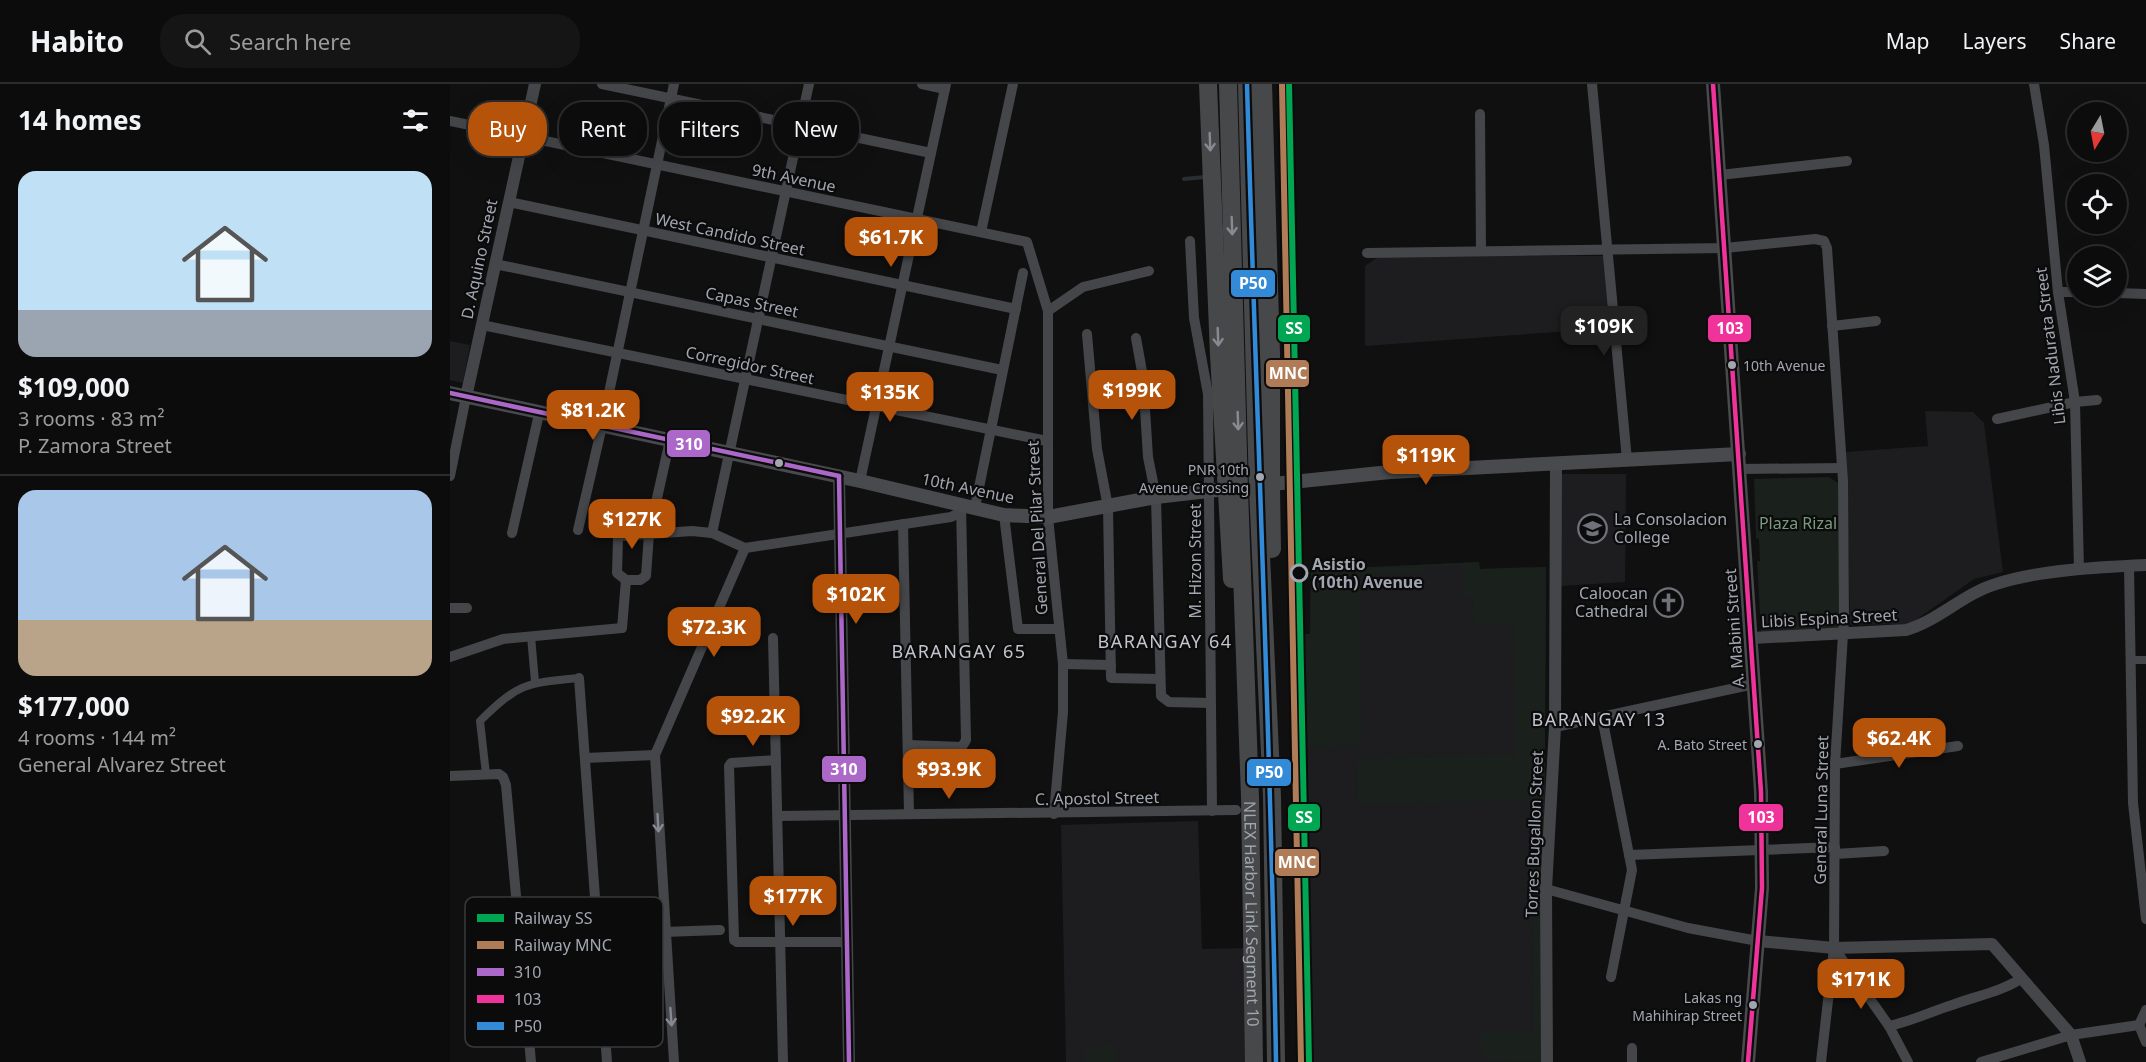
<!DOCTYPE html>
<html lang="en">
<head>
<meta charset="utf-8">
<style>
	:root { --surface:#0c0c0d; --page:#151516; --text:#f1f3f6; --muted:#9a9b9d; --line:#2c2c2e; --accent:#b45309 }
	body { margin:0; font-family:"Noto Sans",sans-serif; background:var(--page); color:var(--text); height:100vh; display:flex; flex-direction:column; font-size:22px; white-space:nowrap }
	* { box-sizing:border-box; margin:0 }
	p { font-size:20px; color:var(--muted) }
	.icon { flex:none; width:33px; height:33px; fill:none; stroke:currentColor; stroke-width:2; stroke-linecap:round; stroke-linejoin:round }
	.map { position:relative; flex:1; overflow:hidden }
	.details { display:flex; flex-direction:column; background:var(--surface); width:450px }
	.details>* { flex:none }
	.guide { position:absolute; left:18px; top:18px; width:570px; height:54px; display:flex; gap:12px }
	.needle { width:39px; rotate:190deg }
	.buttons { position:absolute; left:1617px; top:18px; display:grid; gap:12px }
	.buttons a { display:grid; place-items:center; width:60px; height:60px; border-radius:50%; background:var(--surface); box-shadow:0 6px 24px #0002,0 0 0 2px var(--line); font-size:30px }
	.price { position:absolute; translate:-50% -51px; padding:0 14px; border-radius:12px; background:var(--accent); color:#fff; font-size:20px; line-height:39px; filter:drop-shadow(0 2px 3px #0008) }
	.price::after { content:''; position:absolute; left:50%; top:36px; width:18px; height:14px; margin-left:-9px; background:inherit; clip-path:polygon(0 0,100% 0,50% 100%) }
	.price.on { background:#222; color:#fff }
	ul { padding:0; list-style:none }
	li { display:grid; align-content:center; gap:12px; height:318px; padding:0 18px }
	li+li { border-top:2px solid var(--line) }
	li span { display:grid; place-items:center; height:186px; border-radius:18px; color:#555 }
	li>.icon { margin-inline-start:auto }
	span .icon { width:108px; height:108px; fill:#fffc; stroke-width:1 }
	li b { font-size:26px }
	h2 { display:flex; justify-content:space-between; align-items:center; height:72px; padding:0 18px; font-size:26px }
	.chip { padding:0 21px; border-radius:24px; background:var(--surface); box-shadow:0 6px 24px #0002,0 0 0 2px var(--line); font-size:21px; line-height:54px }
	.chip.on { background:var(--accent); color:#fff }
	header { display:flex; align-items:center; gap:36px; box-sizing:border-box; height:84px; padding:0 30px; background:var(--surface); border-bottom:2px solid var(--line) }
	header strong { font-size:28px }
	nav { display:flex; gap:33px; margin-inline-start:auto; font-size:21px }
	.search { width:420px; height:54px; background:var(--page); display:flex; align-items:center; gap:15px; box-sizing:border-box; padding:0 21px; border-radius:24px; color:var(--muted); font-size:22px }
	main { display:flex; flex:1; min-height:0 }
	.map>svg:first-child { display:block }
	.built { fill:#1d1d1f }
	.green { fill:#1a201b }
	.lines { fill:none; stroke-linecap:round; stroke-linejoin:round }
	.stream { stroke:#282f34; stroke-width:4 }
	.pedestrian { stroke:#444649; stroke-width:8 }
	.minor { stroke:#444649; stroke-width:10 }
	.tertiary { stroke:#444649; stroke-width:12 }
	.secondary { stroke:#484a4d; stroke-width:14 }
	.motorway { stroke:#47484a; stroke-width:18 }
	.motorway-bridge { stroke:#47484a; stroke-width:18 }
	.bus-1-casing { stroke:#0b0b0c; stroke-width:9 }
	.bus-2-casing { stroke:#0b0b0c; stroke-width:9 }
	.bus-3-casing { stroke:#0b0b0c; stroke-width:9 }
	.bus-1 { stroke:#ac68c9; stroke-width:4.5 }
	.bus-2 { stroke:#ef339a; stroke-width:4.5 }
	.bus-3 { stroke:#338bd7; stroke-width:4.5 }
	.rail-1-casing { stroke:#0b0b0c; stroke-width:10 }
	.rail-2-casing { stroke:#0b0b0c; stroke-width:10 }
	.rail-1 { stroke:#00a651; stroke-width:6 }
	.rail-2 { stroke:#b07c57; stroke-width:6 }
	.oneway { stroke:#878a91 }
	.oneway2 { stroke:#868991 }
	.bus-dot { fill:#a2a6b0; stroke:#0b0b0c; stroke-width:2 }
	.stop-dot { fill:#0b0b0c; stroke:#a2a6b0; stroke-width:3 }
	.labels { text-anchor:middle; stroke-width:4.5; stroke-linejoin:round; paint-order:stroke }
	.bus-label { font-size:14px; fill:#a2a6b0; stroke:#0b0b0c; text-anchor:end }
	.street-label { font-size:16px; fill:#a2a6b0; stroke:#0b0b0c }
	.poi-label { font-size:16px; fill:#a2a6b0; stroke:#0b0b0c; text-anchor:start }
	.park-label { font-size:16px; fill:#7a9a7d; stroke:#0b0b0c }
	.stop-label { font-size:16px; font-weight:bold; fill:#a2a6b0; stroke:#0b0b0c; text-anchor:start }
	.neighbourhood-label { font-size:18px; letter-spacing:1.5px; fill:#c3c5cd; stroke:#0b0b0c }
	.key { fill:#0b0b0c; stroke:#383a3d; stroke-width:1.5 }
	.key-label { font-size:16px; fill:#a2a6b0 }
	.line-badge { stroke:#0b0b0c; stroke-width:2 }
	.badge-label { font-size:16px; text-anchor:middle; font-weight:bold; fill:#fff }
</style>
</head>
<body>
<header>
<strong>Habito</strong>
<div class="search"><svg class="icon" aria-label="search" viewBox="0 0 24 24"><circle cx="10" cy="10" r="6"/><path d="M15 15l6 6"/></svg>Search here</div>
<nav><a>Map</a><a>Layers</a><a>Share</a></nav>
</header>
<main>
<section class="details">
<h2>14 homes<svg class="icon" aria-label="filters" viewBox="0 0 24 24"><path d="M4 7h16M4 17h16"/><circle cx="9" cy="7" r="2"/><circle cx="15" cy="17" r="2"/></svg></h2>
<ul>
<li><span style="background:linear-gradient(#bfe0f5 75%,#9aa5b1 0)"><svg class="icon" aria-label="home" viewBox="0 0 24 24"><path d="M3 11l9-7 9 7M6 9v11h12V9"/></svg></span><div><b>$109,000</b><p>3 rooms · 83 m²</p><p>P. Zamora Street</p></div></li>
<li><span style="background:linear-gradient(#a9c7e8 70%,#b9a48a 0)"><svg class="icon" aria-label="home" viewBox="0 0 24 24"><path d="M3 11l9-7 9 7M6 9v11h12V9"/></svg></span><div><b>$177,000</b><p>4 rooms · 144 m²</p><p>General Alvarez Street</p></div></li>
</ul>
</section>
<div class="map">
<svg width="1696" height="978" viewBox="0 0 1696 978">
	<rect width="100%" height="100%" fill="#101011"/>
	<g class="built">
		<path d="M 931,171 L 1154,172 L 1161,244 L 915,262 L 915,182 Z"/>
		<path d="M 0,257 L 20,261 L 13,299 L 0,296 Z"/>
		<path d="M 1475,327 L 1523,328 L 1534,339 L 1553,488 L 1524,495 L 1460,540 L 1400,541 L 1396,368 L 1478,362 Z"/>
		<path d="M 1111,390 L 1176,390 L 1175,498 L 1111,502 Z"/>
		<path d="M 1029,478 L 1030,485 L 1096,483 L 1093,978 L 862,978 L 854,550 L 860,550 L 861,486 Z"/>
		<path d="M 748,737 L 752,865 L 798,864 L 798,978 L 616,978 L 611,741 Z"/>
	</g>
	<g class="green">
		<path d="M 1379,393 L 1388,399 L 1390,547 L 1311,548 L 1307,477 L 1310,477 L 1309,455 L 1306,454 L 1304,395 Z"/>
		<path d="M 1029,478 L 1030,485 L 1096,483 L 1093,978 L 1038,977 L 1031,963 L 1031,949 L 1084,948 L 1080,717 L 908,720 L 907,674 L 1065,671 L 1064,540 L 1023,541 L 1022,513 L 1014,512 L 1013,482 L 975,482 L 974,489 L 910,490 L 912,662 L 857,663 L 854,550 L 860,550 L 861,486 Z"/>
		<path d="M 664,960 L 666,978 L 636,978 L 636,964 Z"/>
	</g>
	<g class="lines">
		<path class="stream" d="M 734,95 L 755,93"/>
		<g class="pedestrian">
			<path d="M 81,552 L 85,598"/>
			<path d="M 1680,576 L 1696,576"/>
			<path d="M 36,690 L 30,637 C 69,599 75,599 129,594"/>
		</g>
		<g class="minor">
			<path d="M 152,0 L 481,69"/>
			<path d="M 472,0 L 495,5"/>
			<path d="M 1142,0 L 1177,376"/>
			<path d="M 1584,0 L 1594,61 L 1608,208 L 1625,318 L 1629,486"/>
			<path d="M 1030,30 L 1031,167"/>
			<path d="M 0,37 L 577,158 L 598,227 L 598,433 L 613,580 L 613,628 L 604,730"/>
			<path d="M 1270,91 L 1397,77"/>
			<path d="M 59,118 L 566,225"/>
			<path d="M 531,148 L 563,0"/>
			<path d="M 740,157 L 744,234 L 758,310 L 762,727"/>
			<path d="M 917,169 L 1275,164 L 1365,155 L 1374,157 L 1377,164 L 1393,397 L 1394,534 L 1385,680 L 1384,864 L 1371,978"/>
			<path d="M 45,180 L 552,286"/>
			<path d="M 1608,208 L 1628,208"/>
			<path d="M 1666,209 L 1696,210"/>
			<path d="M 598,227 L 633,203 L 699,187"/>
			<path d="M 32,241 L 597,357"/>
			<path d="M 1382,242 L 1426,237"/>
			<path d="M 637,250 L 647,365 L 658,423 L 661,594 L 710,595"/>
			<path d="M 686,254 L 693,293 L 698,373 L 706,413 L 711,612 L 719,618 L 760,619"/>
			<path d="M 1547,335 L 1625,318 L 1647,316"/>
			<path d="M 1290,385 L 1392,384"/>
			<path d="M 0,392 L 16,313"/>
			<path d="M 410,397 L 496,0"/>
			<path d="M 525,423 L 573,189"/>
			<path d="M 554,431 L 568,545 L 608,545"/>
			<path d="M 453,440 L 459,730"/>
			<path d="M 128,446 L 152,342 L 224,0"/>
			<path d="M 62,449 L 89,330"/>
			<path d="M 262,449 L 359,0"/>
			<path d="M 1679,482 L 1683,719 L 1696,835"/>
			<path d="M 176,496 L 167,489 L 168,454 L 171,452 L 242,447 L 262,449 L 295,464 L 501,433 L 511,428"/>
			<path d="M 176,496 L 190,496 L 196,492 L 199,450 L 220,356"/>
			<path d="M 0,524 L 17,524"/>
			<path d="M 323,554 L 333,978"/>
			<path d="M 0,573 L 53,555 L 172,544 L 176,496"/>
			<path d="M 613,580 L 661,581"/>
			<path d="M 129,594 L 157,978"/>
			<path d="M 1152,633 L 1182,786 L 1161,893"/>
			<path d="M 1105,643 L 1304,600"/>
			<path d="M 458,661 L 512,663 L 516,656 L 511,421"/>
			<path d="M 135,674 L 205,671"/>
			<path d="M 326,676 L 281,679 L 279,682 L 284,856 L 287,858 L 397,858"/>
			<path d="M 1385,680 L 1508,662"/>
			<path d="M 0,692 L 49,690 L 53,693 L 56,701 L 81,978"/>
			<path d="M 328,732 L 786,726"/>
			<path d="M 1385,770 L 1434,767"/>
			<path d="M 1179,771 L 1385,763"/>
			<path d="M 1096,805 L 1238,844 L 1308,857"/>
			<path d="M 214,848 L 270,846"/>
			<path d="M 1384,864 L 1439,942 L 1458,978"/>
			<path d="M 1689,941 L 1696,958"/>
			<path d="M 1439,942 C 1462,937 1480,928 1502,921 C 1526,912 1551,908 1572,894"/>
			<path d="M 224,978 L 205,671 L 295,464"/>
			<path d="M 1182,978 L 1182,964"/>
			<path d="M 1531,978 L 1621,951 L 1689,941 L 1696,926"/>
		</g>
		<g class="tertiary">
			<path d="M 16,313 L 85,0"/>
			<path d="M 389,392 L 399,978"/>
			<path d="M 1302,554 L 1456,546 C 1488,537 1513,510 1546,500 C 1588,486 1651,483 1696,481"/>
			<path d="M 1308,857 L 1384,864 L 1542,860 L 1621,951 L 1630,978"/>
			<path d="M 1097,978 L 1096,805 L 1105,643 L 1106,380"/>
		</g>
		<g class="secondary">
			<path d="M 1263,0 L 1311,708 L 1312,804 L 1298,978"/>
			<path d="M 0,309 L 410,397 L 554,431 L 598,433 L 706,413 L 784,404"/>
			<path d="M 812,401 L 940,388 L 1289,370"/>
		</g>
		<g class="motorway">
			<path d="M 821,404 L 822,465"/>
			<path d="M 808,405 L 822,713 L 826,978"/>
			<path id="s1" d="M 789,406 L 800,713 L 804,978"/>
		</g>
		<g class="motorway-bridge">
			<path d="M 758,0 L 769,271 L 782,495"/>
			<path d="M 778,0 L 789,406"/>
			<path d="M 797,0 L 808,405"/>
			<path d="M 813,0 L 821,270 L 821,404"/>
		</g>
		<defs>
			<g id="bus-1">
				<path d="M 0,309 L 389,392"/>
				<path d="M 389,392 L 399,978"/>
			</g>
			<path id="bus-2" d="M 1263,0 L 1311,708 L 1312,804 L 1298,978"/>
			<path id="bus-3" d="M 797,0 C 806,326 821,652 826,978"/>
		</defs>
		<use href="#bus-1" class="bus-1-casing"/>
		<use href="#bus-2" class="bus-2-casing"/>
		<use href="#bus-3" class="bus-3-casing"/>
		<use href="#bus-1" class="bus-1"/>
		<use href="#bus-2" class="bus-2"/>
		<use href="#bus-3" class="bus-3"/>
		<defs>
			<path id="rail-1" d="M 839,0 L 859,978"/>
			<path id="rail-2" d="M 832,0 L 851,978"/>
		</defs>
		<use href="#rail-1" class="rail-1-casing"/>
		<use href="#rail-2" class="rail-2-casing"/>
		<use href="#rail-1" class="rail-1"/>
		<use href="#rail-2" class="rail-2"/>
	</g>
	<defs><path id="oneway-shaft" d="M-6 0H5M1.5-3L5.5 0L1.5 3" fill="none" stroke-width="1.6" stroke-linecap="round" stroke-linejoin="round" transform="scale(1.5)"/></defs>
	<g class="oneway">
		<use href="#oneway-shaft" transform="translate(760 58) rotate(88)"/>
		<use href="#oneway-shaft" transform="translate(782 142) rotate(88)"/>
		<use href="#oneway-shaft" transform="translate(768 253) rotate(88)"/>
		<use href="#oneway-shaft" transform="translate(788 337) rotate(88)"/>
	</g>
	<g class="oneway2">
		<use href="#oneway-shaft" transform="translate(208 739) rotate(87)"/>
		<use href="#oneway-shaft" transform="translate(221 933) rotate(86)"/>
	</g>
	<defs>
		<symbol id="university-ring" viewBox="-11 -11 22 22"><circle r="9.5" fill="#0b0b0c" stroke="#6f7278" stroke-width="1.5"/><path d="M0-5L7-2L0 1L-7-2ZM-4 1L0 2.5L4 1V4Q0 6-4 4Z" fill="#6f7278"/></symbol>
		<symbol id="church-ring" viewBox="-11 -11 22 22"><circle r="9.5" fill="#0b0b0c" stroke="#6f7278" stroke-width="1.5"/><path d="M-1.2-6h2.4v3.5h3.3v2.4h-3.3V6h-2.4V-.1h-3.3v-2.4h3.3Z" fill="#6f7278"/></symbol>
	</defs>
	<g fill-rule="evenodd">
		<use href="#university-ring" x="1126" y="428" width="33" height="33"/>
		<use href="#church-ring" x="1202" y="502" width="33" height="33"/>
	</g>
	<g class="bus-dot">
		<circle cx="1282" cy="281" r="5"/>
		<circle cx="329" cy="379" r="5"/>
		<circle cx="810" cy="393" r="5"/>
		<circle cx="1308" cy="660" r="5"/>
		<circle cx="1303" cy="921" r="5"/>
	</g>
	<circle class="stop-dot" cx="849" cy="489" r="8"/>
	<g class="labels">
		<g class="bus-label">
			<text x="1293" y="287" text-anchor="start">10th Avenue</text>
			<text x="799" y="391">PNR 10th<tspan x="799" dy="18">Avenue Crossing</tspan></text>
			<text x="1297" y="666">A. Bato Street</text>
			<text x="1292" y="919">Lakas ng<tspan x="1292" dy="18">Mahihirap Street</tspan></text>
		</g>
		<g class="street-label">
			<text transform="translate(344 94) rotate(12)" y="6">9th Avenue</text>
			<text transform="translate(280 150) rotate(12)" y="6">West Candido Street</text>
			<text transform="translate(29 175) rotate(-78)" y="6">D. Aquino Street</text>
			<text transform="translate(302 218) rotate(12)" y="6">Capas Street</text>
			<text transform="translate(1600 262) rotate(-97)" y="6">Libis Nadurata Street</text>
			<text transform="translate(300 281) rotate(12)" y="6">Corregidor Street</text>
			<text transform="translate(518 404) rotate(12)" y="6">10th Avenue</text>
			<text transform="translate(587 444) rotate(-93)" y="6">General Del Pilar Street</text>
			<text transform="translate(745 477) rotate(-90)" y="6">M. Hizon Street</text>
			<text transform="translate(1379 534) rotate(-3)" y="6">Libis Espina Street</text>
			<text transform="translate(1284 544) rotate(-94)" y="6">A. Mabini Street</text>
			<text transform="translate(647 714) rotate(-1)" y="6">C. Apostol Street</text>
			<text transform="translate(1371 726) rotate(-89)" y="6">General Luna Street</text>
			<text transform="translate(1084 750) rotate(-88)" y="6">Torres Bugallon Street</text>
			<text dy="6" stroke="none"><textPath href="#s1" startOffset="424">NLEX Harbor Link Segment 10</textPath></text>
		</g>
		<g class="poi-label">
			<text x="1164" y="441">La Consolacion<tspan x="1164" dy="18">College</tspan></text>
			<text x="1198" y="515" text-anchor="end">Caloocan<tspan x="1198" dy="18">Cathedral</tspan></text>
		</g>
		<g class="park-label">
			<text x="1348" y="445">Plaza Rizal</text>
		</g>
		<g class="stop-label">
			<text x="862" y="486">Asistio<tspan x="862" dy="18">(10th) Avenue</tspan></text>
		</g>
		<g class="neighbourhood-label">
			<text x="715" y="564">BARANGAY 64</text>
			<text x="509" y="574">BARANGAY 65</text>
			<text x="1149" y="642">BARANGAY 13</text>
		</g>
	</g>
	<rect x="15" y="813" width="198" height="150" rx="9" class="key"/>
	<rect x="27" y="830" width="27" height="8" fill="#00a651"/>
	<rect x="27" y="857" width="27" height="8" fill="#b07c57"/>
	<rect x="27" y="884" width="27" height="8" fill="#ac68c9"/>
	<rect x="27" y="911" width="27" height="8" fill="#ef339a"/>
	<rect x="27" y="938" width="27" height="8" fill="#338bd7"/>
	<g class="key-label">
		<text x="64" y="840">Railway SS</text>
		<text x="64" y="867">Railway MNC</text>
		<text x="64" y="894">310</text>
		<text x="64" y="921">103</text>
		<text x="64" y="948">P50</text>
	</g>
	<g class="line-badge">
		<rect x="780" y="185" width="46" height="29" rx="6" fill="#338bd7"/>
		<rect x="1257" y="230" width="45" height="29" rx="6" fill="#ef339a"/>
		<rect x="827" y="230" width="34" height="29" rx="6" fill="#00a651"/>
		<rect x="815" y="275" width="45" height="29" rx="6" fill="#b07c57"/>
		<rect x="216" y="345" width="45" height="29" rx="6" fill="#ac68c9"/>
		<rect x="371" y="671" width="46" height="28" rx="6" fill="#ac68c9"/>
		<rect x="796" y="674" width="46" height="29" rx="6" fill="#338bd7"/>
		<rect x="837" y="719" width="34" height="29" rx="6" fill="#00a651"/>
		<rect x="1288" y="719" width="46" height="29" rx="6" fill="#ef339a"/>
		<rect x="824" y="764" width="46" height="29" rx="6" fill="#b07c57"/>
	</g>
	<g class="badge-label">
		<text x="803" y="205">P50</text>
		<text x="1280" y="250">103</text>
		<text x="844" y="250">SS</text>
		<text x="838" y="295">MNC</text>
		<text x="239" y="366">310</text>
		<text x="394" y="691">310</text>
		<text x="819" y="694">P50</text>
		<text x="854" y="739">SS</text>
		<text x="1311" y="739">103</text>
		<text x="847" y="784">MNC</text>
	</g>
</svg>
<div class="buttons">
<a><svg class="needle" viewBox="-14 -14 28 28"><path d="M0-13l5 13h-10z" fill="#e53935"/><path d="M0 13l5-13h-10z" fill="#9a9b9d"/></svg></a>
<a><svg class="icon" aria-label="locate" viewBox="0 0 24 24"><circle cx="12" cy="12" r="6"/><path d="M12 2v4M12 18v4M2 12h4M18 12h4"/></svg></a>
<a><svg class="icon" aria-label="layers" viewBox="0 0 24 24"><path d="M12 4l9 5-9 5-9-5zM3 14l9 5 9-5"/></svg></a>
</div>
<b class="price" style="left:441px;top:184px">$61.7K</b>
<b class="price on" style="left:1154px;top:273px">$109K</b>
<b class="price" style="left:682px;top:337px">$199K</b>
<b class="price" style="left:440px;top:339px">$135K</b>
<b class="price" style="left:143px;top:357px">$81.2K</b>
<b class="price" style="left:976px;top:402px">$119K</b>
<b class="price" style="left:182px;top:466px">$127K</b>
<b class="price" style="left:406px;top:541px">$102K</b>
<b class="price" style="left:264px;top:574px">$72.3K</b>
<b class="price" style="left:303px;top:663px">$92.2K</b>
<b class="price" style="left:1449px;top:685px">$62.4K</b>
<b class="price" style="left:499px;top:716px">$93.9K</b>
<b class="price" style="left:343px;top:843px">$177K</b>
<b class="price" style="left:1411px;top:926px">$171K</b>
<div class="guide">
<a class="chip on">Buy</a>
<a class="chip">Rent</a>
<a class="chip">Filters</a>
<a class="chip">New</a>
</div>
</div>
</main>
</body>
</html>
